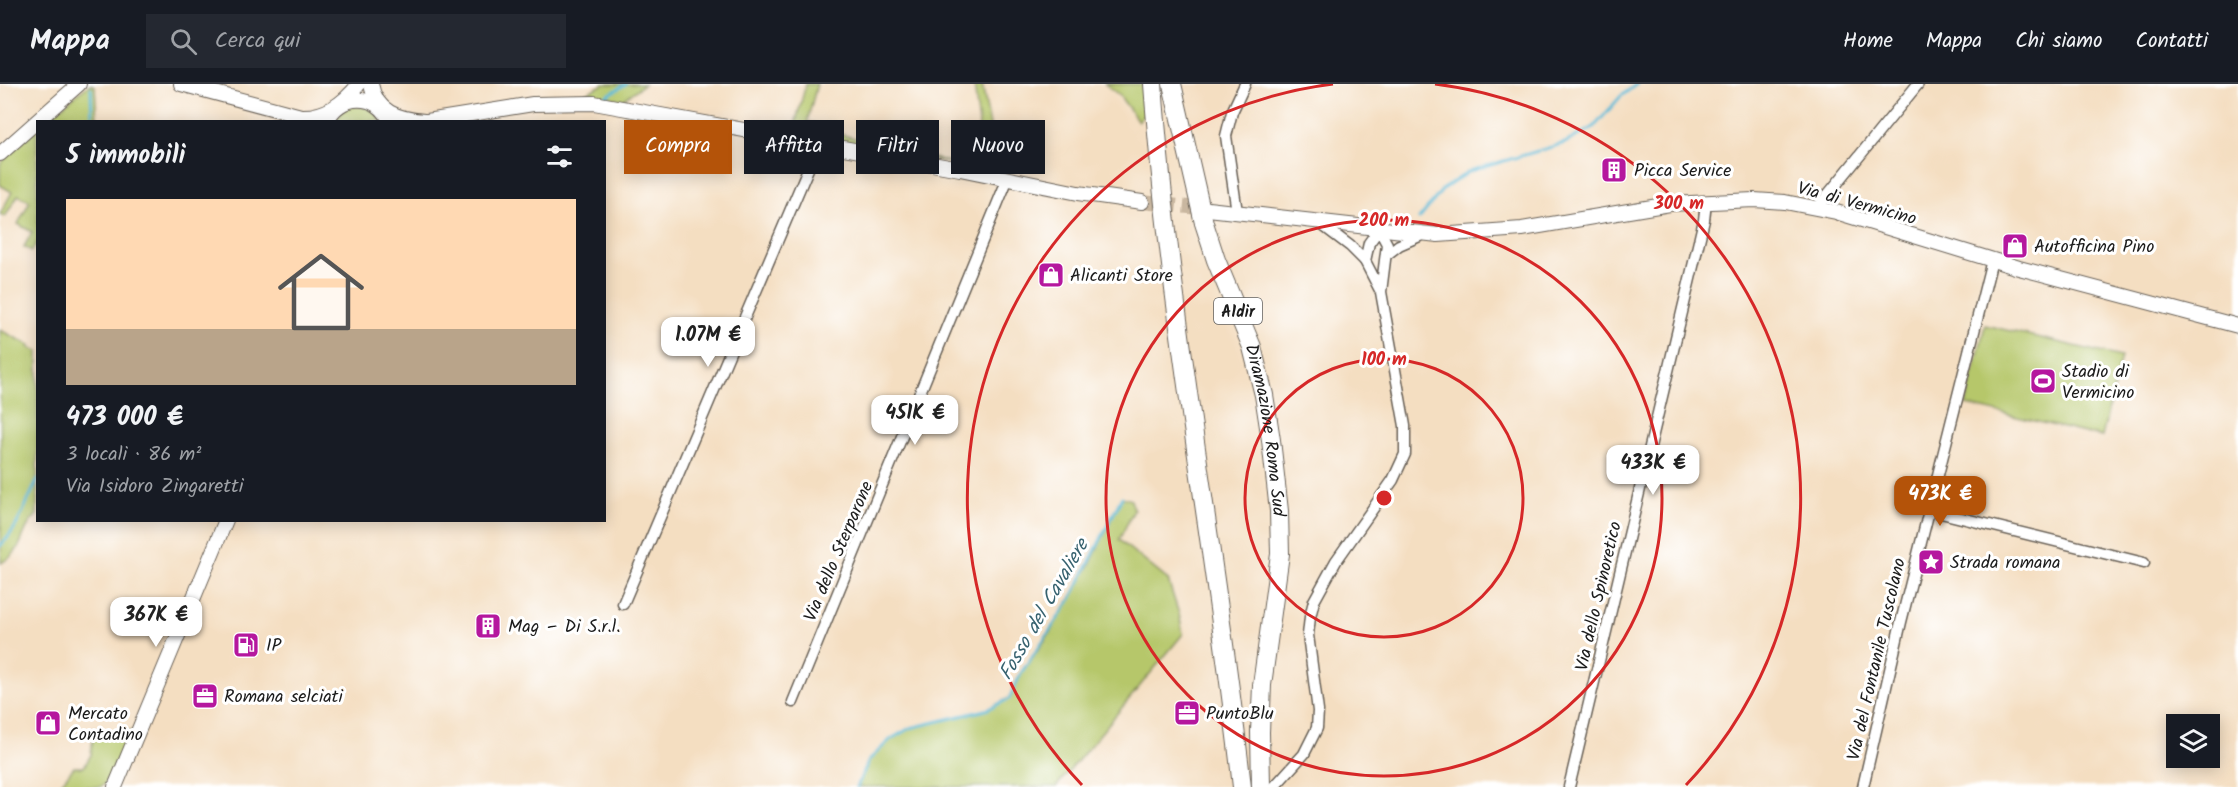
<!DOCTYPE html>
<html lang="it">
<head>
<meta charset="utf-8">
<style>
	:root { --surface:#171b24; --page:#242831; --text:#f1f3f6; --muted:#9ea1a6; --line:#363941; --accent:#b45309 }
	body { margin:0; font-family:Kalam,sans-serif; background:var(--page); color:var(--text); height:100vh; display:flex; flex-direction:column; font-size:22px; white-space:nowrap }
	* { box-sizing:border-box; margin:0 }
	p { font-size:20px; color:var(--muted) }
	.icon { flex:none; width:33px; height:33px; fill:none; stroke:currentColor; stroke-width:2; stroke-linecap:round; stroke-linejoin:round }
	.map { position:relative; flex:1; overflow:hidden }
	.panel { position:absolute; left:36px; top:36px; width:570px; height:402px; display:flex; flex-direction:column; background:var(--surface); border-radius:0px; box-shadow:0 3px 15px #0003 }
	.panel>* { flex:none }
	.guide { position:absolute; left:624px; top:36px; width:570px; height:54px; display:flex; gap:12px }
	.buttons { position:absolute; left:2166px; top:630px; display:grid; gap:12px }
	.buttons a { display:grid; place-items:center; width:54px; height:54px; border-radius:0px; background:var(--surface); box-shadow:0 3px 15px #0003; font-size:30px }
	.price { position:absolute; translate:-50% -51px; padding:0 14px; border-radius:12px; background:#fff; color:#222; font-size:20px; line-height:39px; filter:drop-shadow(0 2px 3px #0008) }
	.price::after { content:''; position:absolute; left:50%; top:36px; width:18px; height:14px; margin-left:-9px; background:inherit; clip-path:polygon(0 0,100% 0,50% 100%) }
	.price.selected { background:var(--accent); color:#fff }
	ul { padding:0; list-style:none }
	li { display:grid; align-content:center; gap:12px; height:318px; padding:0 30px }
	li+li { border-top:2px solid var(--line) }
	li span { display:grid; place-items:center; height:186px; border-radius:0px; color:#555 }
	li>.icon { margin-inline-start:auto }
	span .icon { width:108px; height:108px; fill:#fffc; stroke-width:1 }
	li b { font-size:26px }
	h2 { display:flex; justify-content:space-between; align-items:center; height:72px; padding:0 30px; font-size:26px }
	.chip { padding:0 21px; border-radius:0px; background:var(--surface); box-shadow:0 3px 15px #0003; font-size:21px; line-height:54px }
	.chip.selected { background:var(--accent); color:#fff }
	header { display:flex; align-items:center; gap:36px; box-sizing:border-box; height:84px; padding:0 30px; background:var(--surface); border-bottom:2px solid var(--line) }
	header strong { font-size:28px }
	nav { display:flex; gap:33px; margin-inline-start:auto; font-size:21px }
	.search { width:420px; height:54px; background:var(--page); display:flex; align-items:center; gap:15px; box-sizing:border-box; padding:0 21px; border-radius:0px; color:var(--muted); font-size:22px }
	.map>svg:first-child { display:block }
	.green { fill:#b6c76a; stroke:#697243; stroke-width:1.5 }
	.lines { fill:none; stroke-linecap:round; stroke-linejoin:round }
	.stream { stroke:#57b8d5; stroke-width:3 }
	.secondary-tunnel { stroke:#c9b7a0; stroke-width:14; stroke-dasharray:14 7; stroke-linecap:butt }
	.street-casing { stroke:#686056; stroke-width:13 }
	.secondary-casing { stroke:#686056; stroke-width:16 }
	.highway-casing { stroke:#686056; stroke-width:20 }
	.street { stroke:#fff; stroke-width:10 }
	.secondary { stroke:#fff; stroke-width:14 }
	.highway { stroke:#fff; stroke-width:18 }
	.ring { fill:none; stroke:#d62828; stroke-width:3 }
	.labels { text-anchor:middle; stroke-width:6; stroke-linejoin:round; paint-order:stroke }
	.shield { fill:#fff; stroke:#606060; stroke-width:1.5 }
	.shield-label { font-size:16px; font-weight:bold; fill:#1c1c1c }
	.poi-label { font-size:18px; fill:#1c1c1c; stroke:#fff; text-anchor:start }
	.street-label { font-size:18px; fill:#1c1c1c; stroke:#fff }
	.water-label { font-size:20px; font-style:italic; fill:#37626f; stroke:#fff }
	.centre { fill:#d62828; stroke:#fff; stroke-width:3 }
	.ring-label { font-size:18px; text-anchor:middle; font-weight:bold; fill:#d62828; stroke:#fff; stroke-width:6; stroke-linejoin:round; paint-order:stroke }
</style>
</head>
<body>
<header>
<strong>Mappa</strong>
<div class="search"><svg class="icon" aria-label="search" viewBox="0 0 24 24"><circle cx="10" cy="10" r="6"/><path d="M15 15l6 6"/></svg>Cerca qui</div>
<nav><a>Home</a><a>Mappa</a><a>Chi siamo</a><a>Contatti</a></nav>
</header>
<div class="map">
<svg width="2238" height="703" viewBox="0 0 2238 703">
	<rect width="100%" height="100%" fill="#fff"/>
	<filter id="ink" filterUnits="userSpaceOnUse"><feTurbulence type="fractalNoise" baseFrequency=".0167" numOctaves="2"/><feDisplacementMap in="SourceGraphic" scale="12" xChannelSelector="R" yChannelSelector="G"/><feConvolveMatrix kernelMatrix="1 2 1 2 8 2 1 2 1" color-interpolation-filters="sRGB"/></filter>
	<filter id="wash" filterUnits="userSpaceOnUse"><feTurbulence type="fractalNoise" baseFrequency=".008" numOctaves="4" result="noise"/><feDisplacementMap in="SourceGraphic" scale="24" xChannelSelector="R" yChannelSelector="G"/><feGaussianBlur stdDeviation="1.35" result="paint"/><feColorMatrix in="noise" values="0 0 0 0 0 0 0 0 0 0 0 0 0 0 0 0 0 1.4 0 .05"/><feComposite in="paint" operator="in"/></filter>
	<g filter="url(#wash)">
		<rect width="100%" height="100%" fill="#f4dec1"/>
		<g class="green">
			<path d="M 90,0 L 95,2 L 97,37 L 43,38 Z"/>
			<path d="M 604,0 L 644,0 L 623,16 L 586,9 Z"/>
			<path d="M 806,0 L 817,0 L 807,38 L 839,44 L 839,50 L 952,79 L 834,57 L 834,50 L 822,45 L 816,54 L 793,48 Z"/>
			<path d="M 974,0 L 982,0 L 994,63 L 1003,80 L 999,88 L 962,81 L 979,42 Z"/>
			<path d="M 1105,0 L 1144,0 L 1145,30 L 1138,37 L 1119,11 Z"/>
			<path d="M 347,22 C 363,22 374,22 381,37 L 332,38 Z"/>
			<path d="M 37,43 L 38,157 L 32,167 L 24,163 L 32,148 L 18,140 L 30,117 L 18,111 L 5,133 L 0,130 L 12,108 L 0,101 L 0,80 Z"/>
			<path d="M 1985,241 L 2121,273 L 2102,353 L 1966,321 Z"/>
			<path d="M 0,246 L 30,261 L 29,263 L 38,267 L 37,431 C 18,447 27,466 1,479 Z"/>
			<path d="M 1122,413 L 1131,416 L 1134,426 L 1119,456 L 1168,496 L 1179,530 L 1183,550 L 1056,703 L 857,703 L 869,676 L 891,655 L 910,644 L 986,626 L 1009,614 L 1021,589 L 1046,555 L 1090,481 Z"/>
			<path d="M 94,645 L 114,650 L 131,647 L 106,699 L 100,703 L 58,703 L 74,683 L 84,683 L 91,671 Z"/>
		</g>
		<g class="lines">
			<g class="stream">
				<path d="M 91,4 L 92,38"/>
				<path d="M 605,13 L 626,0"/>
				<path d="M 1419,135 L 1443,105 L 1470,87 L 1565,59 L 1594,43 L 1621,12 L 1637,0"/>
				<path d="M 0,462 C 20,443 25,419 38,396"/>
				<path d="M 857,703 L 869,676 L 891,655 L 910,644 L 986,626 L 1009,615 L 1021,589 L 1071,515 L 1122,413"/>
			</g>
		</g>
	</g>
	<g filter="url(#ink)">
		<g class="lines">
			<path class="secondary-tunnel" d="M 1142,118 L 1208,125"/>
			<defs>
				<g id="street">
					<path d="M 1817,124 L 1918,0"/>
					<path d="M 1237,128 L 1226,52 L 1232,28 L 1245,0"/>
					<path d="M 1317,137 L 1350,162 L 1365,177"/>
					<path d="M 1386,171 L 1399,161 L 1422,151"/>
					<path d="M 1929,426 L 2144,479"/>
					<path d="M 623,520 L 819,59"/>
					<path d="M 793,618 L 1008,94"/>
					<path d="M 1274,703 L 1304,670 L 1317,644 L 1318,627 L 1308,551 L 1310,533 L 1314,517 L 1336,477 L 1393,396 L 1405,370 L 1405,342 L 1381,208 L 1387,160 L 1379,145 L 1369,159 L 1365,177 L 1381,208"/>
					<path d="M 1569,703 L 1704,136 L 1706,118"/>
					<path d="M 1863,703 L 1901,538 L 1992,176"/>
				</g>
				<g id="secondary">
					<path d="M 181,0 L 301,32 L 310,38"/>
					<path d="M 371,0 C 376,28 398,35 424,37"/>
					<path d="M 301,32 C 326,33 344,19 359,0"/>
					<path d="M 327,38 C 338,9 379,8 390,38"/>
					<path d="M 421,38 L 533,20 L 594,19 L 960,85 L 1078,109 L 1142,118"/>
					<path d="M 0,70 L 79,0"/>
					<path d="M 1208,125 L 1438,151 L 1522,145 L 1670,120 L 1754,116 L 1785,118 L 1836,128 L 2019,184 L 2238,242"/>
					<path d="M 115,703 L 226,436"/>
				</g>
				<g id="highway">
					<path d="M 1153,0 C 1170,236 1216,468 1242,703"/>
					<path id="s1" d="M 1172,0 L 1204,139 L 1216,176 L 1252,263 L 1264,311 L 1271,356 L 1279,427 L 1280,470 L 1262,601 L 1260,648 L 1261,703"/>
				</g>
			</defs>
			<use href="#street" class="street-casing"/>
			<use href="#secondary" class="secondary-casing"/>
			<use href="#highway" class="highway-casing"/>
			<use href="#street" class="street"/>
			<use href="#secondary" class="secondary"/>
			<use href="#highway" class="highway"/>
		</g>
	</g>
	<g class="ring">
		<circle cx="1384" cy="414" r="139"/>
		<circle cx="1384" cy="414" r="278"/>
		<path d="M1082 701A417 417 0 0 1 1333 0M1435 0A417 417 0 0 1 1686 701"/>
	</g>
	<defs>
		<symbol id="building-square" viewBox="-11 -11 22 22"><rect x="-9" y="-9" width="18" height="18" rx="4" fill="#b5179e" stroke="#fff"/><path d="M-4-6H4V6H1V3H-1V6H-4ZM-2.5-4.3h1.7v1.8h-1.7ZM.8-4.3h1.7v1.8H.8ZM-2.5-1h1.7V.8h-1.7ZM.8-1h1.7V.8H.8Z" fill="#fff"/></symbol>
		<symbol id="shop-square" viewBox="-11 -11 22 22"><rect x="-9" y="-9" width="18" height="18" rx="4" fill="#b5179e" stroke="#fff"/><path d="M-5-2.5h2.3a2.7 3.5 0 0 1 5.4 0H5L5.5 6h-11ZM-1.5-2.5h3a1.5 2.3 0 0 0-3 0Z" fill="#fff"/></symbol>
		<symbol id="stadium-square" viewBox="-11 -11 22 22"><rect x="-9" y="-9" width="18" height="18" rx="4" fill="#b5179e" stroke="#fff"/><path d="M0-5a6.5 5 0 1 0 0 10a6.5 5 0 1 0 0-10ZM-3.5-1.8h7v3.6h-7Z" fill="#fff"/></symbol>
		<symbol id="sight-square" viewBox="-11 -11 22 22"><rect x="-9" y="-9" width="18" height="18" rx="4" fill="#b5179e" stroke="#fff"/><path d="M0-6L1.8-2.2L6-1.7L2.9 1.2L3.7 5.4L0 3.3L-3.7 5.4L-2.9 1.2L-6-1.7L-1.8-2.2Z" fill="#fff"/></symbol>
		<symbol id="fuel-square" viewBox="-11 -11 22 22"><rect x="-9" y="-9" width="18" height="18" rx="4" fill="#b5179e" stroke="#fff"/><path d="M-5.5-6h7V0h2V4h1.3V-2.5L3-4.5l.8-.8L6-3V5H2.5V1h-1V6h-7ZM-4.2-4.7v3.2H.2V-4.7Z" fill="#fff"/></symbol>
		<symbol id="office-square" viewBox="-11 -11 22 22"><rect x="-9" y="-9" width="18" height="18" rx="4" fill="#b5179e" stroke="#fff"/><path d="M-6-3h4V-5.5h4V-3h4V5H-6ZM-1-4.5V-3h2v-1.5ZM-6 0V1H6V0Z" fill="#fff"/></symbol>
	</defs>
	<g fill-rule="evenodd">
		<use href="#building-square" x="1599" y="71" width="30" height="30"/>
		<use href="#shop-square" x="2000" y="147" width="30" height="30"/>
		<use href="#shop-square" x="1036" y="176" width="30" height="30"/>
		<use href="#stadium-square" x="2028" y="282" width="30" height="30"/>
		<use href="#sight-square" x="1916" y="463" width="30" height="30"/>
		<use href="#building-square" x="473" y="527" width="30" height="30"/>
		<use href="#fuel-square" x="231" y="546" width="30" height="30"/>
		<use href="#office-square" x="190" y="597" width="30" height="30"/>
		<use href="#office-square" x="1172" y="614" width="30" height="30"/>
		<use href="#shop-square" x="33" y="624" width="30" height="30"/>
	</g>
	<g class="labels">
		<rect class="shield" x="1214" y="214" width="48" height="26" rx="4.5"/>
		<g class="shield-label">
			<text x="1238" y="233">A1dir</text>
		</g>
		<g class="poi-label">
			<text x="1634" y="92">Picca Service</text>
			<text x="2034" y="168">Autofficina Pino</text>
			<text x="1070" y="197">Alicanti Store</text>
			<text x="2062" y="293">Stadio di<tspan x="2062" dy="21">Vermicino</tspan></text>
			<text x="1950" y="484">Strada romana</text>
			<text x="508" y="548">Mag – Di S.r.l.</text>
			<text x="266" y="567">IP</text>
			<text x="224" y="618">Romana selciati</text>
			<text x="68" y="635">Mercato<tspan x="68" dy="21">Contadino</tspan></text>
			<text x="1206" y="635">PuntoBlu</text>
		</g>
		<g class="street-label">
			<text transform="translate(1857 119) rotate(15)" y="6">Via di Vermicino</text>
			<text dy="6" stroke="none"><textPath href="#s1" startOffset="360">Diramazione Roma Sud</textPath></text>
			<text transform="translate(838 467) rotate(-67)" y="6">Via dello Sterparone</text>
			<text transform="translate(1598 512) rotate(-77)" y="6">Via dello Spinoretico</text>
			<text transform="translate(1876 575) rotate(-77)" y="6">Via del Fontanile Tuscolano</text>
		</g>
		<g class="water-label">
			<text transform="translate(1043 525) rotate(-60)" y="7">Fosso del Cavaliere</text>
		</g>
	</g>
	<circle cx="1384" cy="414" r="9" class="centre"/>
	<g class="ring-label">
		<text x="1679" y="125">300 m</text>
		<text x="1384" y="142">200 m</text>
		<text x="1384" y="281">100 m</text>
	</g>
</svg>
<div class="buttons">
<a><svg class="icon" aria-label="layers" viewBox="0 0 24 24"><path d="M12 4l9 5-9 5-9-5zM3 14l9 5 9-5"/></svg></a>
</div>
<b class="price" style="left:708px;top:284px">1.07M €</b>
<b class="price" style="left:915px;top:362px">451K €</b>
<b class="price" style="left:1653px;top:412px">433K €</b>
<b class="price selected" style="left:1940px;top:443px">473K €</b>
<b class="price" style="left:156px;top:564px">367K €</b>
<div class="guide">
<a class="chip selected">Compra</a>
<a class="chip">Affitta</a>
<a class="chip">Filtri</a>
<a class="chip">Nuovo</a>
</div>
<section class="panel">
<h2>5 immobili<svg class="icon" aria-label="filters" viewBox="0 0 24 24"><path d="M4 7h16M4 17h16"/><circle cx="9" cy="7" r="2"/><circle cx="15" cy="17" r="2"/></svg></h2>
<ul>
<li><span style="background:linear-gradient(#ffd9b3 70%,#b9a48a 0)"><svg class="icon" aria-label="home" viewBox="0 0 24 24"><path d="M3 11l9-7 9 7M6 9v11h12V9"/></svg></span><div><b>473 000 €</b><p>3 locali · 86 m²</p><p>Via Isidoro Zingaretti</p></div></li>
</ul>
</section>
</div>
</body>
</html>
